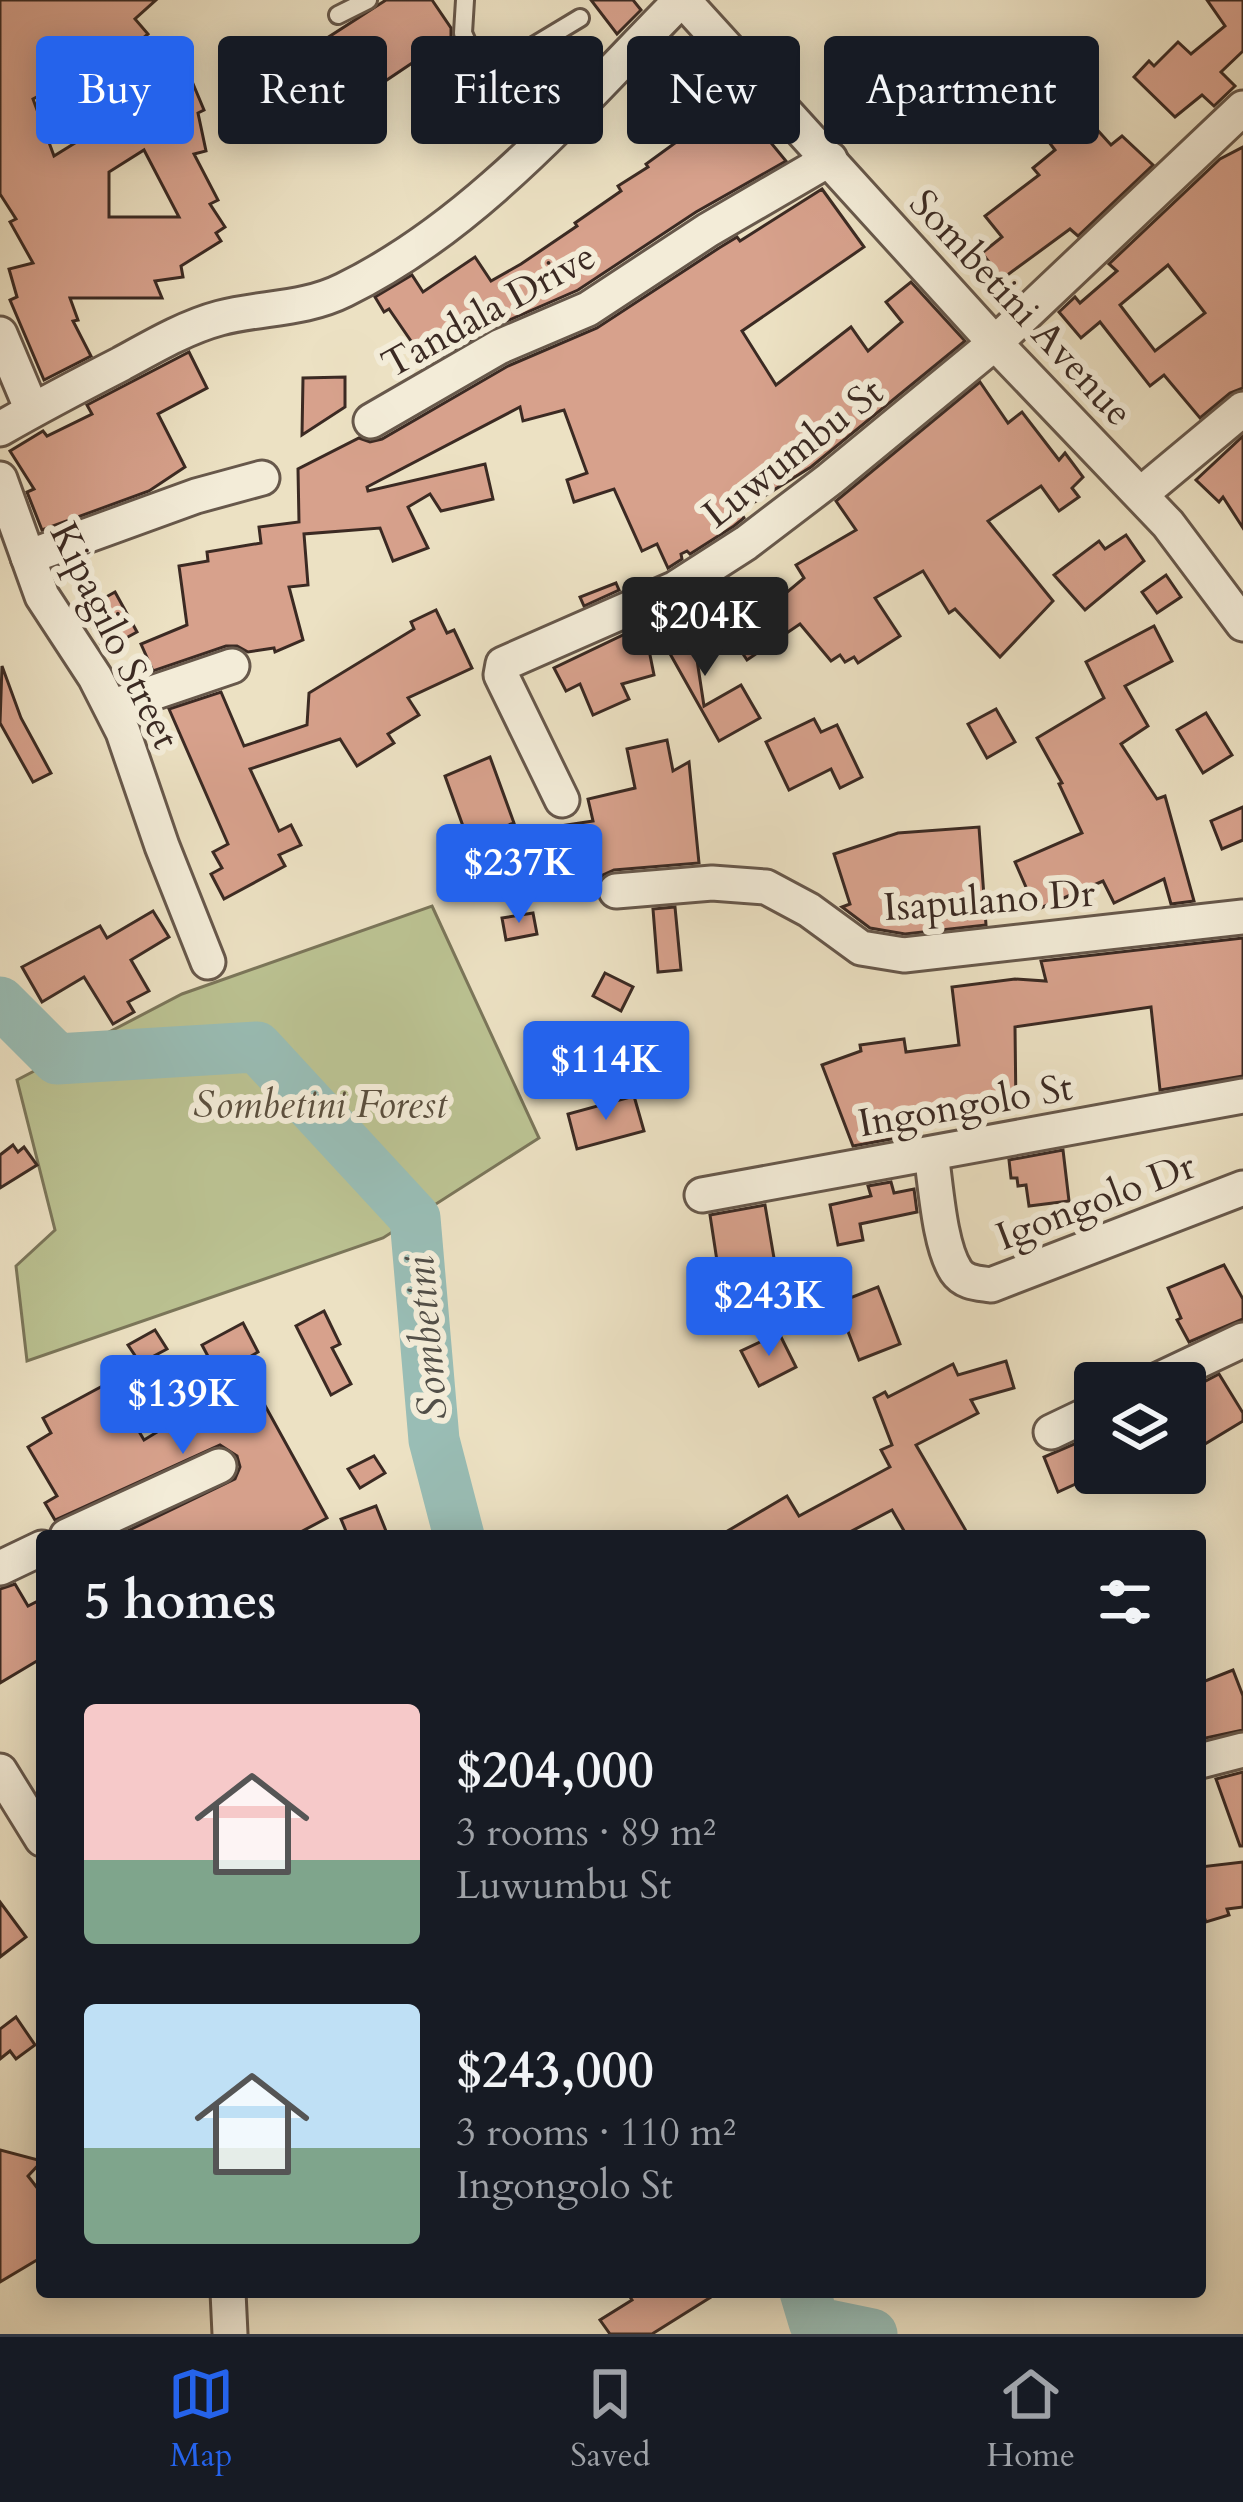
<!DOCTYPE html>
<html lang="en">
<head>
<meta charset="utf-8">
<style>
	:root { --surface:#171b24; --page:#20242c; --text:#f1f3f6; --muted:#9ea1a6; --line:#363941; --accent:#2563eb }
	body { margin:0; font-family:Cardo,serif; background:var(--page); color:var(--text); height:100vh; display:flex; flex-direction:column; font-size:45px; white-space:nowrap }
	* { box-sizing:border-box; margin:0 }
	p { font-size:39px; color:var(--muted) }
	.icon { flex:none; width:66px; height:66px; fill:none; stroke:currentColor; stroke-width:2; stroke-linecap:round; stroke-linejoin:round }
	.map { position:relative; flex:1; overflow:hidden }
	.panel { position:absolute; left:36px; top:1530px; width:1170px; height:768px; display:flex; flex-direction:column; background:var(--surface); border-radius:12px; box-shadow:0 6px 30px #0003 }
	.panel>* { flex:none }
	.guide { position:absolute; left:36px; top:36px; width:1173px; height:108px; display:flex; gap:24px }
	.buttons { position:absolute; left:1074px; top:1362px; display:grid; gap:24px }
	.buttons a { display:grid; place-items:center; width:132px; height:132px; border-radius:12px; background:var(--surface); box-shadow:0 6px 30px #0003; font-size:60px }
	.price { position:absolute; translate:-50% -102px; padding:0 27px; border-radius:12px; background:var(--accent); color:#fff; font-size:39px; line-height:78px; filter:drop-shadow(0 3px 6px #0008) }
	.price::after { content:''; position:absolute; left:50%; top:72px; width:36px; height:27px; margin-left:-18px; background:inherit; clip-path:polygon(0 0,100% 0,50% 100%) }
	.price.active { background:#222; color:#fff }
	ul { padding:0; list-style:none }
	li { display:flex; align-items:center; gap:36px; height:300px; padding:0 48px }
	li span { display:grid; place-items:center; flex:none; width:336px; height:240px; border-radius:12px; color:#555 }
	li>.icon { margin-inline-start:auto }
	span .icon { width:144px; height:144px; fill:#fffc; stroke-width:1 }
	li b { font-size:51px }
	h2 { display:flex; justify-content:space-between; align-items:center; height:144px; padding:0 48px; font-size:51px }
	.pill { padding:0 42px; border-radius:12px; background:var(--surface); box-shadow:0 6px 30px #0003; font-size:42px; line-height:108px }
	.pill.active { background:var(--accent); color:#fff }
	.tab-bar { display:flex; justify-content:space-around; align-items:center; height:168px; border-top:3px solid var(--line); background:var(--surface); font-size:33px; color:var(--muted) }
	.tab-bar a { display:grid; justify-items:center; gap:6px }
	.tab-bar .active { color:var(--accent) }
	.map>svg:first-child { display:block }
	.green { fill:#bbc292; stroke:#7b765a; stroke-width:3 }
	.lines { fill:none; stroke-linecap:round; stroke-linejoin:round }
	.river { stroke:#99bdb5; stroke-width:51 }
	.building { fill:#d7a18c; stroke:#3b2a23; stroke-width:3; fill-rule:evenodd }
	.service-casing { stroke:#67584b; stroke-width:22 }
	.minor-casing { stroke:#67584b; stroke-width:39 }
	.service { stroke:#f3ecd8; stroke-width:16 }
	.minor { stroke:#f3ecd8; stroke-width:33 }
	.labels { text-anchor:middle; stroke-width:12; stroke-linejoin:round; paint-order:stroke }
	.street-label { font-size:39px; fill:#3b2a23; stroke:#f3ecd8 }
	.park-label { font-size:39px; font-style:italic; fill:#5b503f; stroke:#f3ecd8 }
	.water-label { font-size:42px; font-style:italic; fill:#524f48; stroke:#f3ecd8 }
</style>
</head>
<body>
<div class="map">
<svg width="1243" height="2334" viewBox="0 0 1243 2334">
	<rect width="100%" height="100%" fill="#ece1c3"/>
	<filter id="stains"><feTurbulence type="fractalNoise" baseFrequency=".00167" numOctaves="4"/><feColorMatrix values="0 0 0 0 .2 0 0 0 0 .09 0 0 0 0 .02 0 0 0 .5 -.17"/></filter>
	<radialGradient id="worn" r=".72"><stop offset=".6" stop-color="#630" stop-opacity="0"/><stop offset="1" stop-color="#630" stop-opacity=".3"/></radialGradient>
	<path class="green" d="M 432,906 L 539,1138 L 383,1238 L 27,1361 L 16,1266 L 55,1230 L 17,1080 L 182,994 Z"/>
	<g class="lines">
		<g class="river">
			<path d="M 0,1002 L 57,1059 L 257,1047 L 415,1218 L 434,1440 L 459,1536"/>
			<path d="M 805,2292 L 814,2322 L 872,2334"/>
		</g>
	</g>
	<g class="building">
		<path d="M 0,0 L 156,0 L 135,19 L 148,34 L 135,45 L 158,93 L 191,79 L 204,110 L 198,113 L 206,151 L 194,154 L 218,200 L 210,204 L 225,227 L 216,233 L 221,241 L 181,266 L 183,277 L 155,281 L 162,298 L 70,298 L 78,320 L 73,321 L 91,356 L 44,380 L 10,300 L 17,297 L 9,269 L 33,263 L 10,222 L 16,219 L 0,194 ZM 106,61 L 133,107 L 54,156 L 33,99 ZM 144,150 L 179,217 L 109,217 L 109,172 Z"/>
		<path d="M 386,0 L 432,0 L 451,28 L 451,37 L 372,90 L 380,101 L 336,133 L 329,124 L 324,128 L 279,69 Z"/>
		<path d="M 591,0 L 633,0 L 641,10 L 617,34 Z"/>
		<path d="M 1207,0 L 1243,0 L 1243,51 L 1221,72 L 1235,86 L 1214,106 L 1202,95 L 1175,117 L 1134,77 L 1149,61 L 1154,66 L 1178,42 L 1191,54 L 1225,26 Z"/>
		<path d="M 1018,45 L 1057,86 L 1062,82 L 1087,110 L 1083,114 L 1111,145 L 1122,136 L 1153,165 L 1078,236 L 1070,229 L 1002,279 L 982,253 L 1002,237 L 985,216 L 1039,175 L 1033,168 L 1055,150 L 993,68 Z"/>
		<path d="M 708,80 L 729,102 L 734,98 L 786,161 L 696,212 L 578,290 L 491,328 L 442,356 L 437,347 L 422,357 L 389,309 L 384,312 L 375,297 L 412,275 L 423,292 L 475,257 L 491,281 L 521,264 L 577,226 L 575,223 L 621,191 L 618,186 L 648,167 L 646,164 L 675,143 L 659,126 Z"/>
		<path d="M 1243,147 L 1243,388 L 1230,393 L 1200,418 L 1164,375 L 1150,386 L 1100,322 L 1081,338 L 1059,312 L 1075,297 L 1080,303 L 1117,271 L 1109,264 L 1220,159 ZM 1168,265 L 1205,313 L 1155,351 L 1120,305 Z"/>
		<path d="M 822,189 L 864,247 L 742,331 L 776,385 L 851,327 L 868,351 L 902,322 L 886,302 L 911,282 L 965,341 L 811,467 L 740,511 L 744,518 L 734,526 L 690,554 L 687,551 L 681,554 L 682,559 L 668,568 L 657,544 L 642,551 L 614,489 L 574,502 L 567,480 L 587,473 L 564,410 L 523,421 L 520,407 L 367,487 L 368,491 L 485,464 L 493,499 L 441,511 L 430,494 L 408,507 L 428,548 L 393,561 L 380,528 L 304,534 L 308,585 L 289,587 L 303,640 L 275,652 L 274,648 L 248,652 L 237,646 L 226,646 L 153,671 L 141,644 L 187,625 L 179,566 L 208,561 L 207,552 L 261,543 L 259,527 L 299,522 L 298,469 L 359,438 L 370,442 L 382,439 L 508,366 L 597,328 L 719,248 L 737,237 L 740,241 Z"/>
		<path d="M 189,352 L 207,388 L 158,414 L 185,467 L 149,491 L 42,530 L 27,492 L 34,489 L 10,451 L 43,431 L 47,436 L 92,414 L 87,405 Z"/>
		<path d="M 345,377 L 345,407 L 302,435 L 303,378 Z"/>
		<path d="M 980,382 L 1008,423 L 1022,412 L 1059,460 L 1065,453 L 1083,477 L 1072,488 L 1079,497 L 1059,511 L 1041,486 L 988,521 L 1053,601 L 1000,657 L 955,609 L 949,613 L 923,571 L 875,598 L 900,636 L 858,663 L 854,657 L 845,662 L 840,655 L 831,661 L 800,624 L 747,660 L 715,612 L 746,591 L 761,614 L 804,578 L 796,565 L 856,530 L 836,501 Z"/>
		<path d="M 1243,436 L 1243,528 L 1223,497 L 1219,502 L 1196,480 Z"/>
		<path d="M 1126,535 L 1144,561 L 1085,610 L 1054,575 L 1099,541 L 1105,549 Z"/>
		<path d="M 1166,575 L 1181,597 L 1157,613 L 1142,592 Z"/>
		<path d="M 616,583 L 619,590 L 584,606 L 580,597 Z"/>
		<path d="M 115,592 L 137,632 L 104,650 L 83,610 Z"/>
		<path d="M 689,607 L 704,706 L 741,685 L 760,718 L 719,741 L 655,627 Z"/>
		<path d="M 436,610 L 447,633 L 454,630 L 472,668 L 408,698 L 419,715 L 388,734 L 394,743 L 357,766 L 340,739 L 250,769 L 279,831 L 291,825 L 301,845 L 279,855 L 285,866 L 224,899 L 211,874 L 222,868 L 213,852 L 228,844 L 169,709 L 221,692 L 244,746 L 307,725 L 309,693 L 414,629 L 411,622 Z"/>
		<path d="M 644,625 L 654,675 L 622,684 L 629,699 L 593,715 L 580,684 L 566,691 L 554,668 Z"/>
		<path d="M 1154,626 L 1172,661 L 1125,686 L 1148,726 L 1121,744 L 1157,799 L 1165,796 L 1194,901 L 1171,904 L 1164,879 L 1114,903 L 1103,881 L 1036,910 L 1015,862 L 1082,833 L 1059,784 L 1062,783 L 1037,738 L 1104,698 L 1086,662 Z"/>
		<path d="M 2,666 L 21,718 L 51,773 L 33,782 L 0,723 Z"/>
		<path d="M 996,709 L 1015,742 L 987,758 L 968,724 Z"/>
		<path d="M 1206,713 L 1232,755 L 1203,773 L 1177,730 Z"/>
		<path d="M 814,719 L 821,732 L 837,725 L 862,777 L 840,788 L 831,769 L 789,790 L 766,742 Z"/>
		<path d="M 667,740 L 673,771 L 689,762 L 699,863 L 614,870 L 603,875 L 596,884 L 590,886 L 590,890 L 535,896 L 527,831 L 593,821 L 588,799 L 635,788 L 627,749 Z"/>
		<path d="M 490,757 L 514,823 L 468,840 L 445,776 Z"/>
		<path d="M 1243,807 L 1243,840 L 1222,849 L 1211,821 Z"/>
		<path d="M 979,827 L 986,925 L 905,934 L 870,928 L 842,907 L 850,904 L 834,854 L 898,833 Z"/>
		<path d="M 675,907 L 681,970 L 658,972 L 653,909 Z"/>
		<path d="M 153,911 L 169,937 L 131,960 L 149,991 L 128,1002 L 134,1012 L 113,1024 L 84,977 L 42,1002 L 22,967 L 100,926 L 107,938 Z"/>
		<path d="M 533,913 L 537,934 L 506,940 L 502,918 Z"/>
		<path d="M 1243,938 L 1243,1076 L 1160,1090 L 1151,1007 L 1015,1027 L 1016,1110 L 983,1111 L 982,1103 L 909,1114 L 913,1135 L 853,1146 L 822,1065 L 861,1051 L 860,1045 L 904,1039 L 906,1052 L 959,1045 L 952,987 L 1015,979 L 1046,981 L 1041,961 Z"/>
		<path d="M 605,973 L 633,987 L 621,1011 L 593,996 Z"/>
		<path d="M 634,1096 L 644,1131 L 577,1149 L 568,1114 Z"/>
		<path d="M 13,1145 L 18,1152 L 24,1147 L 37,1165 L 0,1188 L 0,1155 Z"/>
		<path d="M 1063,1150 L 1069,1201 L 1029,1206 L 1026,1185 L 1018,1186 L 1017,1178 L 1011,1178 L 1009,1160 Z"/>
		<path d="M 891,1182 L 894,1193 L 914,1189 L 917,1212 L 860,1224 L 863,1240 L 838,1245 L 830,1205 L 871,1196 L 868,1186 Z"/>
		<path d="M 765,1205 L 775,1264 L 719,1274 L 710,1215 Z"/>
		<path d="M 1224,1265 L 1243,1299 L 1243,1319 L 1189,1342 L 1177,1320 L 1181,1318 L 1168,1288 Z"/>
		<path d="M 878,1287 L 900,1344 L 859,1360 L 837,1303 Z"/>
		<path d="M 324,1311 L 340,1344 L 332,1348 L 351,1384 L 331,1395 L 296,1326 Z"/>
		<path d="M 243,1323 L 258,1352 L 241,1362 L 327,1518 L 293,1536 L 117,1536 L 235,1479 L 240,1467 L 237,1456 L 220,1445 L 55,1520 L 45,1503 L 57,1496 L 28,1447 L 51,1433 L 43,1418 L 110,1382 L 144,1440 L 226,1390 L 202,1345 Z"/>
		<path d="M 155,1330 L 167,1349 L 141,1363 L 150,1382 L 127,1392 L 118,1372 L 140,1363 L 128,1345 Z"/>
		<path d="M 779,1333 L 796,1367 L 759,1386 L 741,1351 Z"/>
		<path d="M 1006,1361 L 1014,1388 L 971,1400 L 978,1413 L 916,1445 L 969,1536 L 907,1536 L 892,1510 L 842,1536 L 719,1536 L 787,1496 L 799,1516 L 890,1467 L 881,1450 L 892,1445 L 874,1398 L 885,1392 L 888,1397 L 953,1364 L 958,1375 Z"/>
		<path d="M 1219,1374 L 1243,1413 L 1243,1421 L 1185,1456 L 1185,1392 Z"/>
		<path d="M 1095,1435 L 1095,1475 L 1058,1492 L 1044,1457 Z"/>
		<path d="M 374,1456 L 385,1473 L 360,1488 L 348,1469 Z"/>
		<path d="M 376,1506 L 388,1536 L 348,1536 L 341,1519 Z"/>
		<path d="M 15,1584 L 28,1606 L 42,1599 L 42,1658 L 0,1683 L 0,1589 Z"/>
		<path d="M 1233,1670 L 1243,1696 L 1243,1730 L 1201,1739 L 1200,1683 Z"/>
		<path d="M 1243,1772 L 1243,1846 L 1240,1846 L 1216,1779 Z"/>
		<path d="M 1243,1862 L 1243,1907 L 1227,1909 L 1229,1915 L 1206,1922 L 1200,1906 L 1200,1867 Z"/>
		<path d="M 0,1902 L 26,1937 L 0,1957 Z"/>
		<path d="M 16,2017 L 35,2045 L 16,2059 L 10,2051 L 0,2059 L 0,2029 Z"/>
		<path d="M 0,2150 L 42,2161 L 28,2176 L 42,2194 L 42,2257 L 0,2282 Z"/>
		<path d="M 627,2292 L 719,2292 L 652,2334 L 610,2334 L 600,2320 L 632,2300 Z"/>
	</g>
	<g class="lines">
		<defs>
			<g id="service">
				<path d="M 465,0 L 463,33 L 474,58 L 502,65 L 580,18"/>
				<path d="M 338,15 L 368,0"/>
			</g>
			<g id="minor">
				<path d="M 683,0 L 995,343 L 1168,524 L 1243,624"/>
				<path d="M 0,334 L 32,410"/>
				<path d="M 371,421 L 499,347 L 588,309 L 708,230 L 830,159"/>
				<path d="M 0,429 C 40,406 80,385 121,364 C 152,347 186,327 220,318 C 262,307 304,310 344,290 C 477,225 578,104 681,0"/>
				<path d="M 0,479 L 42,596 L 95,677 L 123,732 L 162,846 L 208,962"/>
				<path d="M 1141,494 L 1243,409"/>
				<path d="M 28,557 L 196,496 L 262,478"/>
				<path d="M 111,707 L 232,666"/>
				<path d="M 562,800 L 501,675 L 503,664 L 676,588 L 746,543 L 830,479 L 995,343 L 1243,108"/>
				<path d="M 616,891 L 712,883 L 766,887 L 809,910 L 861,948 L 904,955 L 1243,917"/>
				<path d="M 931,1154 C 936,1185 939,1245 956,1271 C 964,1283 978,1283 991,1285 L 1243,1188"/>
				<path d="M 702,1195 L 1243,1096"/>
				<path d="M 1152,1383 L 1243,1340"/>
				<path d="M 1051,1432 L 1095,1411"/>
				<path d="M 67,1536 L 219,1466"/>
				<path d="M 0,1568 L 42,1548"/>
				<path d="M 1200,1761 L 1243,1750"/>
				<path d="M 0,1771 L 42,1839"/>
				<path d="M 228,2292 L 230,2334"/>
			</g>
		</defs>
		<use href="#service" class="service-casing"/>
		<use href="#minor" class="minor-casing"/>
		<use href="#service" class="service"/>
		<use href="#minor" class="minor"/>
	</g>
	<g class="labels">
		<g class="street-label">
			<text transform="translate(1022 307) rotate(47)" y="14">Sombetini Avenue</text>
			<text transform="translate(488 309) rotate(-29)" y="14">Tandala Drive</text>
			<text transform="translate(792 452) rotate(-38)" y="14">Luwumbu St</text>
			<text transform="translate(116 635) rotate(64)" y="14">Kipagilo Street</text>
			<text transform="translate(989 899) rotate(-4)" y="14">Isapulano Dr</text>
			<text transform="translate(965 1104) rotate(-10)" y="14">Ingongolo St</text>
			<text transform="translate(1095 1200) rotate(-21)" y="14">Igongolo Dr</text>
		</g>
		<g class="park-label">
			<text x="320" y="1117">Sombetini Forest</text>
		</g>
		<g class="water-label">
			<text transform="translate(425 1338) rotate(-95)" y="15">Sombetini</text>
		</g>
	</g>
	<rect width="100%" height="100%" filter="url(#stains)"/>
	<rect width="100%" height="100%" fill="url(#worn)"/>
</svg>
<div class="buttons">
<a><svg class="icon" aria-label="layers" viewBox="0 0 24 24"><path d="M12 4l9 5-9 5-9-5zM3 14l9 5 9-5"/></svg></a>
</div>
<b class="price active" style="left:705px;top:679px">$204K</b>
<b class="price" style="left:519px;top:926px">$237K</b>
<b class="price" style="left:606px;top:1123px">$114K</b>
<b class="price" style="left:769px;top:1359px">$243K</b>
<b class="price" style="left:183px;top:1457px">$139K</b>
<div class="guide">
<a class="pill active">Buy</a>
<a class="pill">Rent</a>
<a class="pill">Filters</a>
<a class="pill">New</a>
<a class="pill">Apartment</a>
</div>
<section class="panel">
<h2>5 homes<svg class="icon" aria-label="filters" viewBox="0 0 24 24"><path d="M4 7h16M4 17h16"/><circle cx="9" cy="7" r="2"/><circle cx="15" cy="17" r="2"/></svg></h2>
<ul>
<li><span style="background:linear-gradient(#f6c9c9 65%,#7fa58c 0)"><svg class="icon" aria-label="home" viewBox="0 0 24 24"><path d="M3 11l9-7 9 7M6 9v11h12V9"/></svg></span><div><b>$204,000</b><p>3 rooms · 89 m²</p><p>Luwumbu St</p></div></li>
<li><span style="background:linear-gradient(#bfe0f5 60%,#7fa58c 0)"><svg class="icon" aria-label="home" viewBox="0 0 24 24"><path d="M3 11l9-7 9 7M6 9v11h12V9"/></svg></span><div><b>$243,000</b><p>3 rooms · 110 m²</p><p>Ingongolo St</p></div></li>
</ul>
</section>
</div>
<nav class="tab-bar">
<a class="active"><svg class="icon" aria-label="map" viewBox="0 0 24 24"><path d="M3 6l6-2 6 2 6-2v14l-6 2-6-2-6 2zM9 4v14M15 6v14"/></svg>Map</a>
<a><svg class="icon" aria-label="saved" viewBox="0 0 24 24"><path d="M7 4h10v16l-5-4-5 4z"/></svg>Saved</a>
<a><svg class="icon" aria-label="home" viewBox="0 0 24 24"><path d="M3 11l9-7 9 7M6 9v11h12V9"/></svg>Home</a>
</nav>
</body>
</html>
